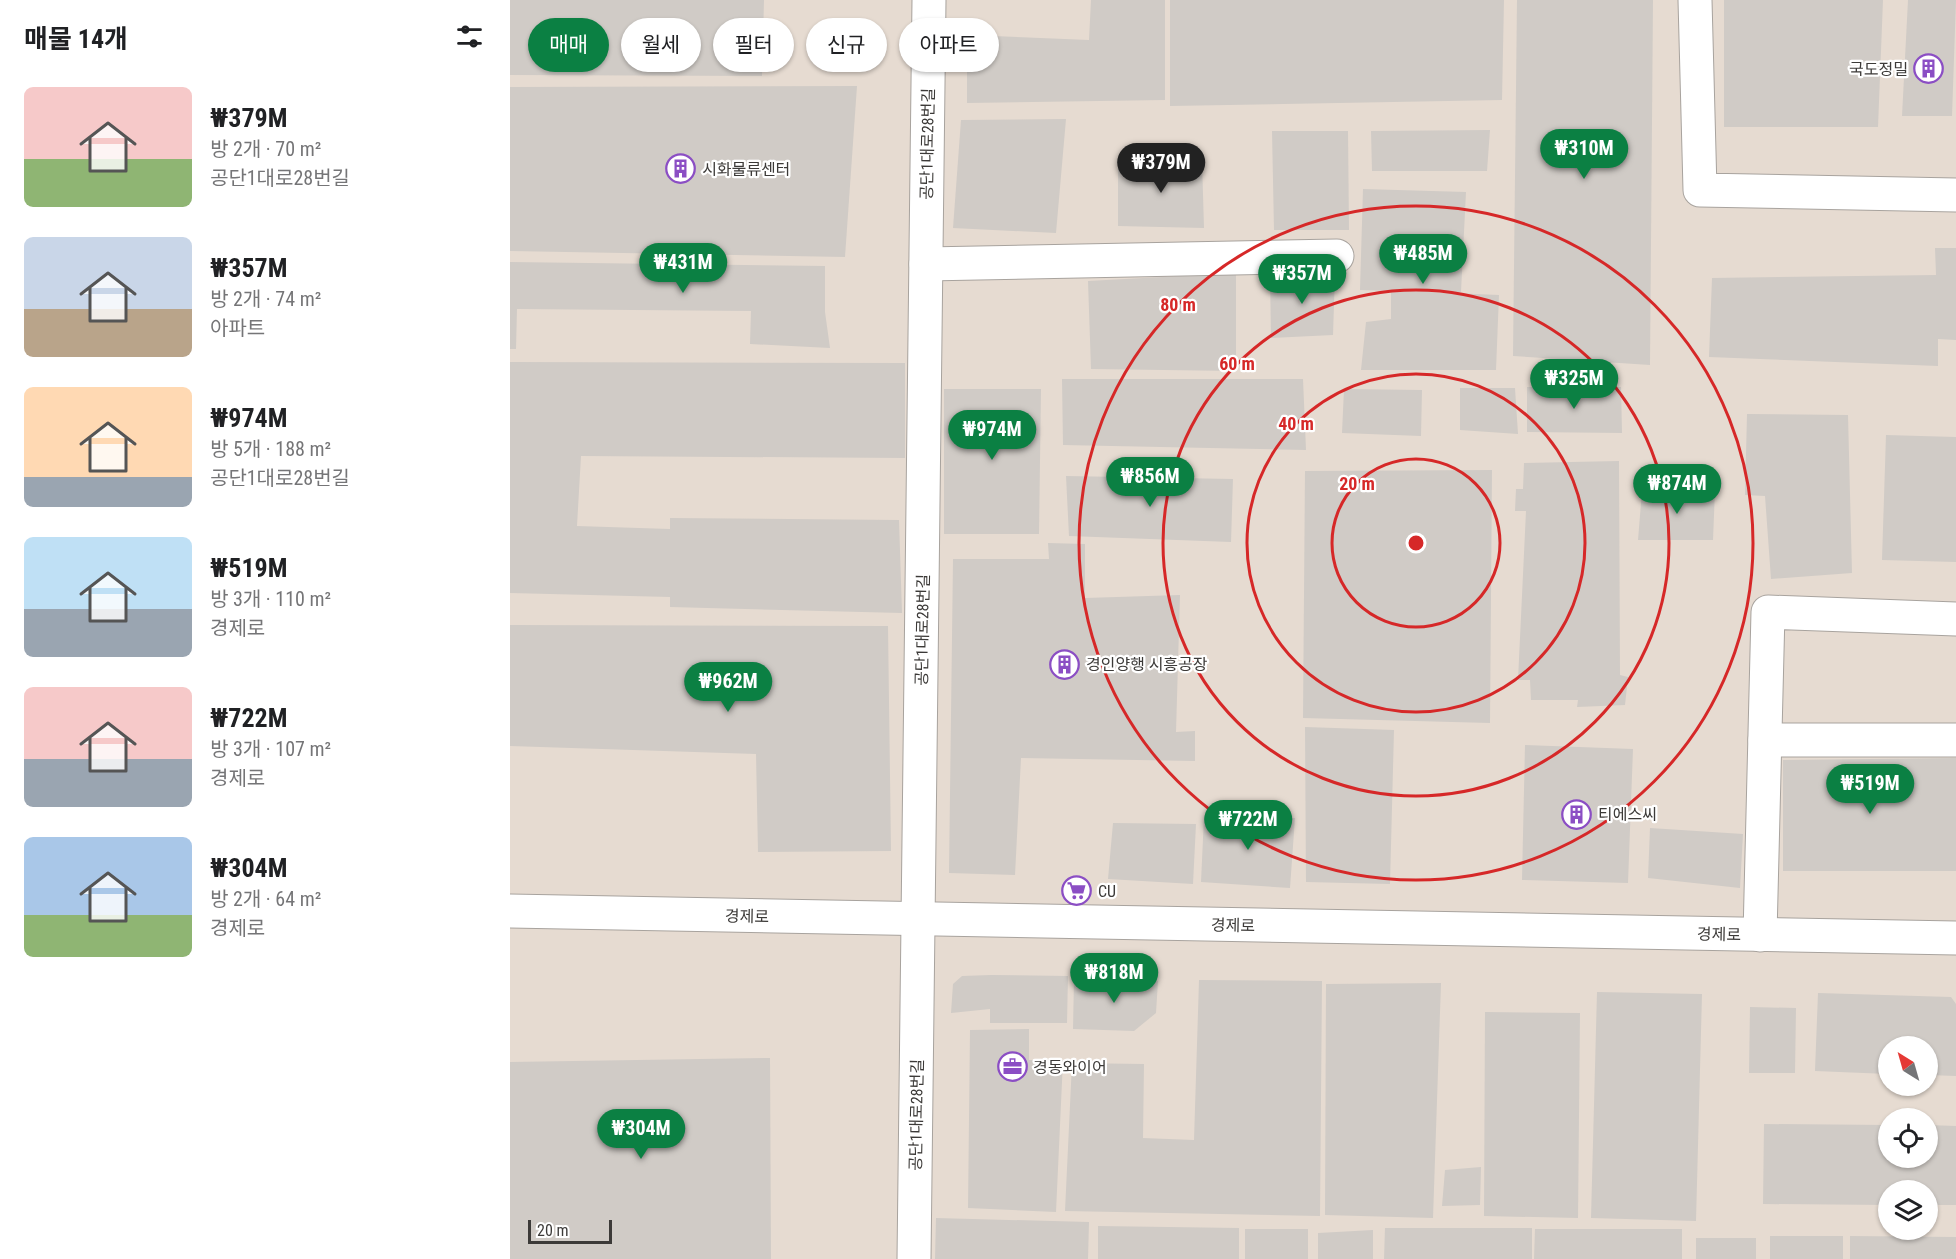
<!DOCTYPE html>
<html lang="ko">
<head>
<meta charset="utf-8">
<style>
	:root { --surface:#fff; --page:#f6f6f6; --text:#202124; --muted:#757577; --accent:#0b8043 }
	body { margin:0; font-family:"Roboto Condensed","Noto Sans KR",sans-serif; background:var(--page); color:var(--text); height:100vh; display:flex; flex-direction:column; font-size:22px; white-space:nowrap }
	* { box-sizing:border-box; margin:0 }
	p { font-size:20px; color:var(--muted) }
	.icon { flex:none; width:33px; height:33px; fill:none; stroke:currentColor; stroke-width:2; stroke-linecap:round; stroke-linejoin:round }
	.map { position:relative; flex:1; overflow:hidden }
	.side { display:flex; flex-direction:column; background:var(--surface); width:510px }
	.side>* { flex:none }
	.guide { position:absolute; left:18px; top:18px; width:570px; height:54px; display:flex; gap:12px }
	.needle { width:39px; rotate:323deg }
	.fabs { position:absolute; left:1368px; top:1036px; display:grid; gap:12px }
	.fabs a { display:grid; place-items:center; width:60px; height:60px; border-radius:50%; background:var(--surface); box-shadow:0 2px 4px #0004; font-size:30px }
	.scale { position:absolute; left:18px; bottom:15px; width:84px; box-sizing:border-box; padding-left:6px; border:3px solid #3c3a38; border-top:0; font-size:16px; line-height:21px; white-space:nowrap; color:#3c3a38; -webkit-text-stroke:4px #fff; paint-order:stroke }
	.price { position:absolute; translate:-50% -51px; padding:0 14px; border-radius:21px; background:var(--accent); color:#fff; font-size:20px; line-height:39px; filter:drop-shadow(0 2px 3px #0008) }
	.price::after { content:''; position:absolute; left:50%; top:36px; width:18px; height:14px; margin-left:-9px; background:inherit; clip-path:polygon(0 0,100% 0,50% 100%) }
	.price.active { background:#222; color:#fff }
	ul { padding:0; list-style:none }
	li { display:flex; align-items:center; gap:18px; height:150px; padding:0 24px }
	li span { display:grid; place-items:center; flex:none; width:168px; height:120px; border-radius:9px; color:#555 }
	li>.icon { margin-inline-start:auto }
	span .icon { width:72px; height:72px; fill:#fffc; stroke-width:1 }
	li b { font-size:26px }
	h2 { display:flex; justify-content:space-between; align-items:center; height:72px; padding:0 24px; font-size:26px }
	.tag { padding:0 21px; border-radius:27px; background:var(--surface); box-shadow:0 2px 4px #0004; font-size:21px; line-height:54px }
	.tag.active { background:var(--accent); color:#fff }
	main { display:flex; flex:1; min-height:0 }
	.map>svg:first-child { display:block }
	.built { fill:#e6dbd1; fill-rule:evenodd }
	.building { fill:#d0cbc6 }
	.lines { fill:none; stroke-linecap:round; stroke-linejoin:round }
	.minor-casing { stroke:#a8a39e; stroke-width:35 }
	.minor { stroke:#fff; stroke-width:33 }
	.ring { fill:none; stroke:#d62828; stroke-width:3 }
	.labels { text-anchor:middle; stroke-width:4.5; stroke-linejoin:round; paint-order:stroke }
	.poi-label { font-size:16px; fill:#3c3a38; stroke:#fff; text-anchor:start }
	.street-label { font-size:16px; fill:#3c3a38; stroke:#fff }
	.centre { fill:#d62828; stroke:#fff; stroke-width:3 }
	.ring-label { font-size:18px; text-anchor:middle; font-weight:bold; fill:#d62828; stroke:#fff; stroke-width:4.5; stroke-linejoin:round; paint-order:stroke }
</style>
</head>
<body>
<main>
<section class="side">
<h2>매물 14개<svg class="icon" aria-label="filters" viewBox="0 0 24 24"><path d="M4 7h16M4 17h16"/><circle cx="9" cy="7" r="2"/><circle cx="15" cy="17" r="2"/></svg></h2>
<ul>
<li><span style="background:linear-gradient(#f6c9c9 60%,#8fb573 0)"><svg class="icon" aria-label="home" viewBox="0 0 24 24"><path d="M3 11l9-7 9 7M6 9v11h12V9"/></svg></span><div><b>₩379M</b><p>방 2개 · 70 m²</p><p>공단1대로28번길</p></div></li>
<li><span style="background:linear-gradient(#c9d6e8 60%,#b9a48a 0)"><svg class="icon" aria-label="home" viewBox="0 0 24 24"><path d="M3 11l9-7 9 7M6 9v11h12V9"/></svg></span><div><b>₩357M</b><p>방 2개 · 74 m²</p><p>아파트</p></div></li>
<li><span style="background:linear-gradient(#ffd9b3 75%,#9aa5b1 0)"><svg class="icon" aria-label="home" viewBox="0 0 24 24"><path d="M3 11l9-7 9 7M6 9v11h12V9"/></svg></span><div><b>₩974M</b><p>방 5개 · 188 m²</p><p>공단1대로28번길</p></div></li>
<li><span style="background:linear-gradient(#bfe0f5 60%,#9aa5b1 0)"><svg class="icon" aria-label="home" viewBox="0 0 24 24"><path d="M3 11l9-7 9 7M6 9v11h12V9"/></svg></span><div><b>₩519M</b><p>방 3개 · 110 m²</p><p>경제로</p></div></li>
<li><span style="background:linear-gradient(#f6c9c9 60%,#9aa5b1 0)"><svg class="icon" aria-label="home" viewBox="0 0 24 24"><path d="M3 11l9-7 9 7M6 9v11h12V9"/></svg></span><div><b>₩722M</b><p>방 3개 · 107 m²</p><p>경제로</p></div></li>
<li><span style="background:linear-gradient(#a9c7e8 65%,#8fb573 0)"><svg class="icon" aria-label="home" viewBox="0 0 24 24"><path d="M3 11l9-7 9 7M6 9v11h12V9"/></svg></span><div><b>₩304M</b><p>방 2개 · 64 m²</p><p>경제로</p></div></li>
</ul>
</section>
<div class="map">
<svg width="1446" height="1259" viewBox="0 0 1446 1259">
	<rect width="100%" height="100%" fill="#eee9e4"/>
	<path class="built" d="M 0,0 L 1446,0 L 1446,1259 L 0,1259 ZM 1378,1047 L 1418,1047 L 1418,1086 L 1378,1086 ZM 1378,1119 L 1418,1119 L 1418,1158 L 1378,1158 ZM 1378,1191 L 1418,1191 L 1418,1230 L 1378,1230 Z"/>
	<g class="building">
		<path d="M 0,0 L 254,0 L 252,76 L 0,75 Z"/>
		<path d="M 581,0 L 655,0 L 655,100 L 457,103 L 457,35 L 579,40 Z"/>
		<path d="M 660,0 L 994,0 L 992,100 L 660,106 Z"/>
		<path d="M 1007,0 L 1143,0 L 1140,365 L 1003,356 Z"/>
		<path d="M 1214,0 L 1373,0 L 1368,127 L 1214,127 Z"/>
		<path d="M 1398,0 L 1446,0 L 1442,116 L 1392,116 Z"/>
		<path d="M 347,86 L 335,257 L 0,251 L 0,87 Z"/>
		<path d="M 556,119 L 546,233 L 443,228 L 451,120 Z"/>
		<path d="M 980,130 L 977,171 L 862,171 L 861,131 Z"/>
		<path d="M 762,131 L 838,131 L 839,230 L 764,230 Z"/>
		<path d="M 608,160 L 692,161 L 694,228 L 608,226 Z"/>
		<path d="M 853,189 L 956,192 L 951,292 L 919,292 L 989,295 L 986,370 L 851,370 L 856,322 L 881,319 L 881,291 L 850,290 Z"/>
		<path d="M 1425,248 L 1446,248 L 1446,340 L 1428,339 L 1428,366 L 1199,357 L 1202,278 L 1426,275 Z"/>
		<path d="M 0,262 L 315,266 L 315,312 L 320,348 L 240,344 L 241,311 L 7,309 L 6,349 L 0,349 Z"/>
		<path d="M 726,273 L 726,371 L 581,369 L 578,281 Z"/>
		<path d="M 760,273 L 825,274 L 823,335 L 761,338 Z"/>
		<path d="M 0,362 L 395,363 L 395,458 L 71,456 L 67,526 L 160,529 L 160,518 L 389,520 L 392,613 L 160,607 L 160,597 L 0,593 Z"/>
		<path d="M 552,379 L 793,379 L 796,450 L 553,445 Z"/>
		<path d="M 1017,387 L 1111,387 L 1112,433 L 1017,432 Z"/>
		<path d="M 950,388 L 1005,388 L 1008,434 L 950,430 Z"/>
		<path d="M 434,389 L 531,389 L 529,534 L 434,534 Z"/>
		<path d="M 834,389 L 912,390 L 911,436 L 832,433 Z"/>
		<path d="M 1237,414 L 1338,415 L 1342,573 L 1261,579 L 1255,496 L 1235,495 Z"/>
		<path d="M 1376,435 L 1446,437 L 1446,562 L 1372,560 Z"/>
		<path d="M 1109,461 L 1110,675 L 1118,677 L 1115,705 L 1067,707 L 1068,700 L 1021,700 L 1020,680 L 1008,680 L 1016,511 L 1005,511 L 1006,489 L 1013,489 L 1014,463 Z"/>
		<path d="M 982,470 L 980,723 L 793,718 L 795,471 Z"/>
		<path d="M 556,476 L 723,479 L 721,542 L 559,536 Z"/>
		<path d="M 1205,490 L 1203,540 L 1128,540 L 1132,491 Z"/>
		<path d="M 538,543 L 575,544 L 575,598 L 670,595 L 666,732 L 685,731 L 685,761 L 511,758 L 505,875 L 439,873 L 443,559 L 539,559 Z"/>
		<path d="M 0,625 L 378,626 L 381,851 L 248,852 L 246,754 L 0,746 Z"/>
		<path d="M 795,727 L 884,730 L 880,884 L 796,882 Z"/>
		<path d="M 1015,745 L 1123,749 L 1118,883 L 1012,880 Z"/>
		<path d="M 1446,758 L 1446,871 L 1273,871 L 1273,760 Z"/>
		<path d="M 694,817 L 785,818 L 780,888 L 691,882 Z"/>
		<path d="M 603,823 L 686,824 L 683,884 L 598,879 Z"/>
		<path d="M 1140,828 L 1233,834 L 1230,888 L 1138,878 Z"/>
		<path d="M 481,975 L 558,976 L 557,1023 L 480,1023 L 480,1009 L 441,1013 L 443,984 L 452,976 Z"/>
		<path d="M 564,980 L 648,981 L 646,1013 L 624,1031 L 563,1029 Z"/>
		<path d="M 689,980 L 812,981 L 810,1216 L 555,1211 L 562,1063 L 634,1064 L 633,1138 L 684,1140 Z"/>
		<path d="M 931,983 L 923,1218 L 815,1215 L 816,984 Z"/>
		<path d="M 1087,992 L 1192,994 L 1186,1221 L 1081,1218 Z"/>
		<path d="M 1308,993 L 1441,997 L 1446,1004 L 1446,1076 L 1418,1075 L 1418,1047 L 1378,1047 L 1378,1074 L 1305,1071 Z"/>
		<path d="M 1240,1007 L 1286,1008 L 1285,1073 L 1239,1073 Z"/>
		<path d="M 975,1012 L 1070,1013 L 1068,1218 L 974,1216 Z"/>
		<path d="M 519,1029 L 519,1060 L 553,1060 L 546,1212 L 458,1208 L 460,1030 Z"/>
		<path d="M 260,1058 L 261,1259 L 0,1259 L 0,1062 Z"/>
		<path d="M 1254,1124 L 1378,1125 L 1378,1158 L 1418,1158 L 1418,1125 L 1446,1126 L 1446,1205 L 1418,1205 L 1418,1191 L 1378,1191 L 1378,1205 L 1253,1204 Z"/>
		<path d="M 971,1167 L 970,1205 L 932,1206 L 935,1170 Z"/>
		<path d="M 426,1218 L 579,1222 L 578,1259 L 425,1259 Z"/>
		<path d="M 588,1226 L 729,1228 L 729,1259 L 588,1259 Z"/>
		<path d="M 875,1228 L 1022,1228 L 1022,1259 L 874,1259 Z"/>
		<rect x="735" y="1229" width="63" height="30"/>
		<path d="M 1025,1229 L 1172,1229 L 1172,1259 L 1024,1259 Z"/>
		<path d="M 863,1230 L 863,1259 L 808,1259 L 808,1233 Z"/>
		<rect x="1260" y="1236" width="73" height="23"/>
		<path d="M 1340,1236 L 1446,1237 L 1446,1259 L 1340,1259 Z"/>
		<rect x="1186" y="1238" width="60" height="21"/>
	</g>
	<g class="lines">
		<defs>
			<g id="minor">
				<path d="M 1185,0 L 1190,190 L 1446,195"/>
				<path d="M 416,264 L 827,256"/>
				<path d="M 1255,740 L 1446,740"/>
				<path d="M 0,911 L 1446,938"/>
				<path d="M 1250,935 L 1258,612 L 1446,619"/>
				<path d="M 404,1259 L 419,0"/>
			</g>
		</defs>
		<use href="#minor" class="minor-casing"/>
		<use href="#minor" class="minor"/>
	</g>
	<g class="ring">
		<circle cx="906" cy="543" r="84"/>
		<circle cx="906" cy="543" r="169"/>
		<circle cx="906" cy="543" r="253"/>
		<circle cx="906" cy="543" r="337"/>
	</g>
	<defs>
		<symbol id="building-ring" viewBox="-11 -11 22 22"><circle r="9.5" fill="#fff" stroke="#8b4ec4" stroke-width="1.5"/><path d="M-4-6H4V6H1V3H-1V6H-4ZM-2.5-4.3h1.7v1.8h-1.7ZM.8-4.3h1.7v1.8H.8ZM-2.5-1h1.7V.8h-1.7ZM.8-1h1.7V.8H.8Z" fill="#8b4ec4"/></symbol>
		<symbol id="supermarket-ring" viewBox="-11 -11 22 22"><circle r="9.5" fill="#fff" stroke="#8b4ec4" stroke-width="1.5"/><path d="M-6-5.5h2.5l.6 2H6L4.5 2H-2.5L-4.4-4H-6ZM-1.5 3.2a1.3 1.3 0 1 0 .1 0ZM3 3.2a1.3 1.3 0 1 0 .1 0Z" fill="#8b4ec4"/></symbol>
		<symbol id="office-ring" viewBox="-11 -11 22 22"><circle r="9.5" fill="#fff" stroke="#8b4ec4" stroke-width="1.5"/><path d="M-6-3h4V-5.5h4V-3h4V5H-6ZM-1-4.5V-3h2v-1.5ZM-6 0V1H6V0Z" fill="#8b4ec4"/></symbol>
	</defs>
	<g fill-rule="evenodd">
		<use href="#building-ring" x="1402" y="52" width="33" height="33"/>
		<use href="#building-ring" x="154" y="152" width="33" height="33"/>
		<use href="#building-ring" x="538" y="648" width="33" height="33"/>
		<use href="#building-ring" x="1050" y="798" width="33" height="33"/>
		<use href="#supermarket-ring" x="550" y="874" width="33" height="33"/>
		<use href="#office-ring" x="486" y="1050" width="33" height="33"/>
	</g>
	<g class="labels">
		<g class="poi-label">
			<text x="1398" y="75" text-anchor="end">국도정밀</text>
			<text x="192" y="175">시화물류센터</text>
			<text x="576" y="670">경인양행 시흥공장</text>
			<text x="1088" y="820">티에스씨</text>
			<text x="588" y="897">CU</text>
			<text x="523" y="1073">경동와이어</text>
		</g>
		<g class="street-label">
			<text transform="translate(417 144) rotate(-89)" y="6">공단1대로28번길</text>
			<text transform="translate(412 630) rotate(-89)" y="6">공단1대로28번길</text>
			<text transform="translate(237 916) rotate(1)" y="6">경제로</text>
			<text transform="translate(723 925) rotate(1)" y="6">경제로</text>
			<text transform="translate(1209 934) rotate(1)" y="6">경제로</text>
			<text transform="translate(406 1115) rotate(-89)" y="6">공단1대로28번길</text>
		</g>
	</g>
	<circle cx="906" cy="543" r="9" class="centre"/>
	<g class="ring-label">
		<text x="668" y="311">80 m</text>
		<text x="727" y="370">60 m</text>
		<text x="786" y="430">40 m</text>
		<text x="847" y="490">20 m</text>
	</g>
</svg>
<div class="fabs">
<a><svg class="needle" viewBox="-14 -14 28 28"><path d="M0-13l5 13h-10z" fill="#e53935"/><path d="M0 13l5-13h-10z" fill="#757577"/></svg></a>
<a><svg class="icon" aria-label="locate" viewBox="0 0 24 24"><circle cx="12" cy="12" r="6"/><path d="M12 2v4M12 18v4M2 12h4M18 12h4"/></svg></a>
<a><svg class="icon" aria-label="layers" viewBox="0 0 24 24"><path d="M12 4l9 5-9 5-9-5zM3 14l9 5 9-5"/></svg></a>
</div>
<div class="scale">20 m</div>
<b class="price" style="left:1074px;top:180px">₩310M</b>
<b class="price active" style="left:651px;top:194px">₩379M</b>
<b class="price" style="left:913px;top:285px">₩485M</b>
<b class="price" style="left:173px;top:294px">₩431M</b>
<b class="price" style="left:792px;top:305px">₩357M</b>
<b class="price" style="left:1064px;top:410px">₩325M</b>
<b class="price" style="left:482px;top:461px">₩974M</b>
<b class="price" style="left:640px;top:508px">₩856M</b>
<b class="price" style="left:1167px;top:515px">₩874M</b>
<b class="price" style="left:218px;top:713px">₩962M</b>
<b class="price" style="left:1360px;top:815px">₩519M</b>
<b class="price" style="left:738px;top:851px">₩722M</b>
<b class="price" style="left:604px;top:1004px">₩818M</b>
<b class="price" style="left:131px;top:1160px">₩304M</b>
<div class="guide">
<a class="tag active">매매</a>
<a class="tag">월세</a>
<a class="tag">필터</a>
<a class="tag">신규</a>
<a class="tag">아파트</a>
</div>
</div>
</main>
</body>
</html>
